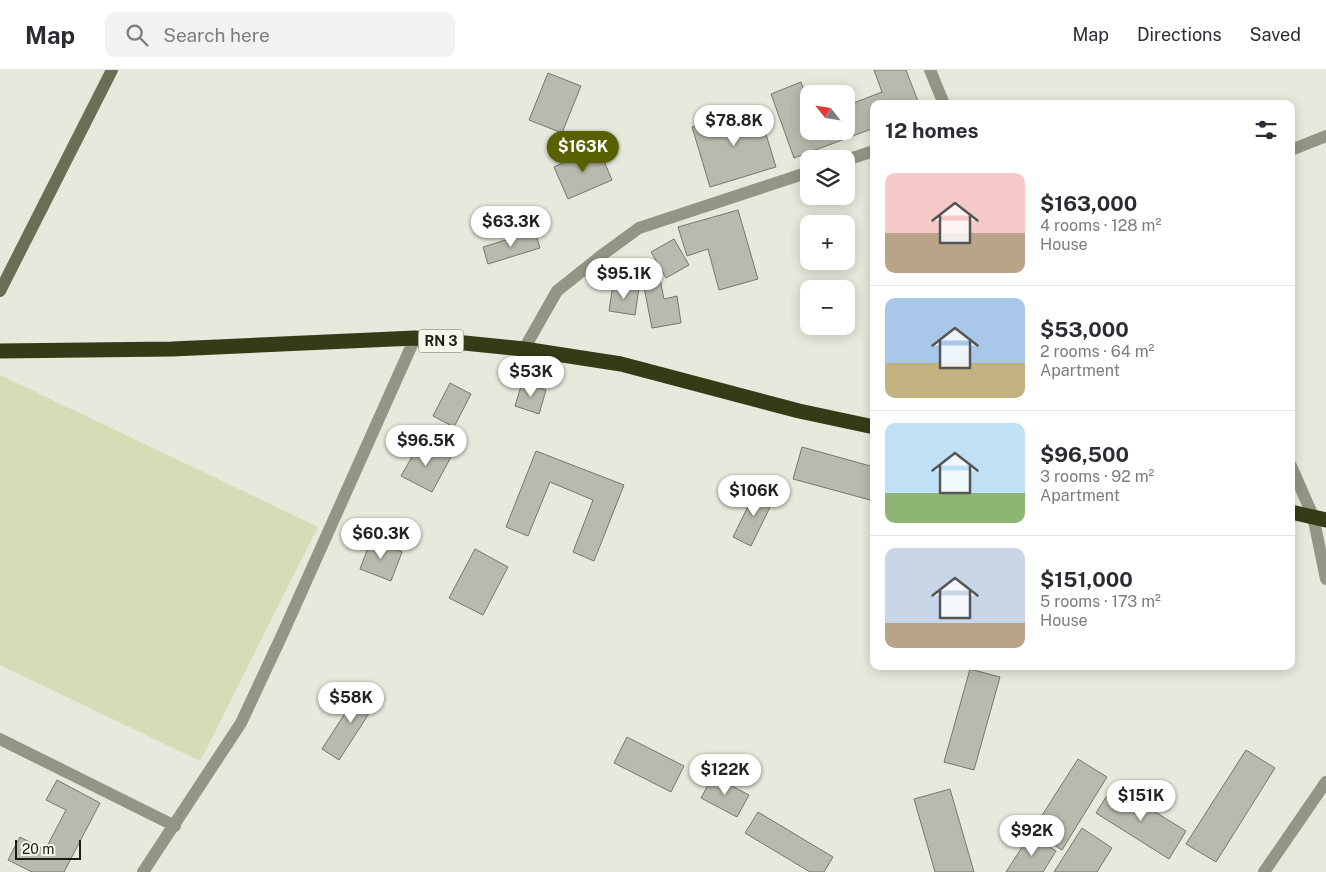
<!DOCTYPE html>
<html lang="en">
<head>
<meta charset="utf-8">
<style>
	:root { --surface:#fff; --page:#f2f2f3; --text:#2b2b33; --muted:#7c7c81; --line:#e1e1e2; --accent:#586100 }
	body { margin:0; font-family:"Public Sans",sans-serif; background:var(--page); color:var(--text); height:100vh; display:flex; flex-direction:column; font-size:19px; white-space:nowrap }
	* { box-sizing:border-box; margin:0 }
	p { font-size:16px; color:var(--muted) }
	.icon { flex:none; width:28px; height:28px; fill:none; stroke:currentColor; stroke-width:2; stroke-linecap:round; stroke-linejoin:round }
	.map { position:relative; flex:1; overflow:hidden }
	.drawer { position:absolute; left:870px; top:30px; width:425px; height:570px; display:flex; flex-direction:column; background:var(--surface); border-radius:10px; box-shadow:0 2px 12px #0003 }
	.drawer>* { flex:none }
	.needle { width:32px; rotate:300deg }
	.buttons { position:absolute; left:800px; top:15px; display:grid; gap:10px }
	.buttons a { display:grid; place-items:center; width:55px; height:55px; border-radius:10px; background:var(--surface); box-shadow:0 2px 12px #0003; font-size:25px }
	.scale { position:absolute; left:15px; bottom:12px; width:66px; box-sizing:border-box; padding-left:5px; border:2px solid #1b1c17; border-top:0; font-size:14px; line-height:18px; white-space:nowrap; color:#1b1c17; -webkit-text-stroke:4px #f4f7e9; paint-order:stroke }
	.price { position:absolute; translate:-50% -42px; padding:0 11px; border-radius:18px; background:#fff; color:#222; font-size:16px; line-height:32px; filter:drop-shadow(0 1px 2px #0008) }
	.price::after { content:''; position:absolute; left:50%; top:30px; width:15px; height:11px; margin-left:-8px; background:inherit; clip-path:polygon(0 0,100% 0,50% 100%) }
	.price.current { background:var(--accent); color:#fff }
	ul { padding:0; list-style:none }
	li { display:flex; align-items:center; gap:15px; height:125px; padding:0 15px }
	li+li { border-top:1px solid var(--line) }
	li span { display:grid; place-items:center; flex:none; width:140px; height:100px; border-radius:10px; color:#555 }
	li>.icon { margin-inline-start:auto }
	span .icon { width:60px; height:60px; fill:#fffc; stroke-width:1 }
	li b { font-size:21px }
	h2 { display:flex; justify-content:space-between; align-items:center; height:60px; padding:0 15px; font-size:21px }
	header { display:flex; align-items:center; gap:30px; box-sizing:border-box; height:70px; padding:0 25px; background:var(--surface); border-bottom:1px solid var(--line) }
	header strong { font-size:24px }
	nav { display:flex; gap:28px; margin-inline-start:auto; font-size:18px }
	.search { width:350px; height:45px; background:var(--page); display:flex; align-items:center; gap:12px; box-sizing:border-box; padding:0 18px; border-radius:10px; color:var(--muted); font-size:19px }
	.map>svg:first-child { display:block }
	.grass { fill:#d5dcb6 }
	.building { fill:#b8baad; stroke:#75776b }
	.lines { fill:none; stroke-linecap:round; stroke-linejoin:round }
	.street { stroke:#929684; stroke-width:12 }
	.secondary { stroke:#6a6e55; stroke-width:12 }
	.highway { stroke:#363b17; stroke-width:15 }
	.labels { text-anchor:middle; stroke-width:4; stroke-linejoin:round; paint-order:stroke }
	.shield { fill:#f4f7e9; stroke:#5c5e56; stroke-width:1 }
	.shield-label { font-size:14px; font-weight:bold; fill:#1b1c17 }
</style>
</head>
<body>
<header>
<strong>Map</strong>
<div class="search"><svg class="icon" aria-label="search" viewBox="0 0 24 24"><circle cx="10" cy="10" r="6"/><path d="M15 15l6 6"/></svg>Search here</div>
<nav><a>Map</a><a>Directions</a><a>Saved</a></nav>
</header>
<div class="map">
<svg width="1326" height="802" viewBox="0 0 1326 802">
	<rect width="100%" height="100%" fill="#e7e9dc"/>
	<path class="grass" d="M 0,305 L 318,457 L 200,691 L 0,595 Z"/>
	<g class="building">
		<path d="M 874,0 L 906,0 L 919,34 L 874,34 L 874,58 L 794,88 L 771,24 L 801,12 L 809,35 L 809,61 L 846,61 L 846,36 L 882,22 Z"/>
		<path d="M 548,3 L 581,16 L 562,63 L 529,50 Z"/>
		<path d="M 758,38 L 776,97 L 710,117 L 692,57 Z"/>
		<path d="M 598,77 L 612,110 L 568,129 L 554,97 Z"/>
		<path d="M 738,140 L 758,209 L 719,220 L 708,179 L 687,186 L 678,157 Z"/>
		<path d="M 535,161 L 540,178 L 488,194 L 483,177 Z"/>
		<path d="M 674,169 L 689,195 L 666,208 L 651,182 Z"/>
		<path d="M 660,209 L 664,229 L 677,226 L 681,253 L 652,258 L 643,212 Z"/>
		<path d="M 613,214 L 639,218 L 635,245 L 609,241 Z"/>
		<path d="M 450,313 L 471,324 L 454,357 L 433,346 Z"/>
		<path d="M 522,313 L 546,320 L 539,344 L 515,336 Z"/>
		<path d="M 421,371 L 451,387 L 432,422 L 401,406 Z"/>
		<path d="M 802,377 L 874,397 L 874,431 L 793,409 Z"/>
		<path d="M 536,381 L 624,415 L 594,491 L 573,482 L 593,430 L 550,412 L 528,466 L 506,457 Z"/>
		<path d="M 757,418 L 775,427 L 751,476 L 733,467 Z"/>
		<path d="M 371,470 L 402,482 L 391,511 L 360,499 Z"/>
		<path d="M 475,479 L 508,497 L 483,545 L 449,528 Z"/>
		<path d="M 970,599 L 1000,607 L 974,700 L 944,692 Z"/>
		<path d="M 362,617 L 379,628 L 339,690 L 322,679 Z"/>
		<path d="M 627,667 L 684,696 L 671,722 L 614,693 Z"/>
		<path d="M 1246,680 L 1275,698 L 1216,792 L 1186,774 Z"/>
		<path d="M 1078,689 L 1107,707 L 1062,780 L 1032,761 Z"/>
		<path d="M 713,706 L 749,725 L 737,747 L 701,728 Z"/>
		<path d="M 57,710 L 100,733 L 64,802 L 32,802 L 8,790 L 20,767 L 45,780 L 66,740 L 46,730 Z"/>
		<path d="M 1113,716 L 1186,761 L 1169,789 L 1096,743 Z"/>
		<path d="M 950,719 L 974,802 L 935,802 L 914,729 Z"/>
		<path d="M 758,742 L 833,787 L 824,802 L 810,802 L 745,763 Z"/>
		<path d="M 1082,758 L 1112,778 L 1097,802 L 1054,802 Z"/>
		<path d="M 1030,765 L 1056,781 L 1043,802 L 1006,802 Z"/>
	</g>
	<g class="lines">
		<g class="street">
			<path d="M 930,0 L 944,34"/>
			<path d="M 1291,80 L 1326,66"/>
			<path d="M 846,90 L 874,81"/>
			<path d="M 524,279 L 557,221 L 602,185 L 639,158 L 809,102"/>
			<path d="M 1291,396 L 1313,446 L 1326,509"/>
			<path d="M 0,669 L 175,756"/>
			<path d="M 143,802 L 241,653 L 283,563 L 415,268"/>
			<path d="M 1264,802 L 1326,712"/>
		</g>
		<path class="secondary" d="M 0,221 L 112,0"/>
		<g class="highway">
			<path d="M 0,281 L 172,279 L 415,268 L 524,279 L 621,294 L 799,341 L 874,357"/>
			<path d="M 1291,442 L 1326,450"/>
		</g>
	</g>
	<g class="labels">
		<rect class="shield" x="418.5" y="259.5" width="45" height="23" rx="4"/>
		<g class="shield-label">
			<text x="441" y="276">RN 3</text>
		</g>
	</g>
</svg>
<div class="buttons">
<a><svg class="needle" viewBox="-14 -14 28 28"><path d="M0-13l5 13h-10z" fill="#e53935"/><path d="M0 13l5-13h-10z" fill="#7c7c81"/></svg></a>
<a><svg class="icon" aria-label="layers" viewBox="0 0 24 24"><path d="M12 4l9 5-9 5-9-5zM3 14l9 5 9-5"/></svg></a>
<a>+</a>
<a>−</a>
</div>
<div class="scale">20 m</div>
<b class="price" style="left:734px;top:77px">$78.8K</b>
<b class="price current" style="left:583px;top:103px">$163K</b>
<b class="price" style="left:511px;top:178px">$63.3K</b>
<b class="price" style="left:624px;top:230px">$95.1K</b>
<b class="price" style="left:531px;top:328px">$53K</b>
<b class="price" style="left:426px;top:397px">$96.5K</b>
<b class="price" style="left:754px;top:447px">$106K</b>
<b class="price" style="left:381px;top:490px">$60.3K</b>
<b class="price" style="left:351px;top:654px">$58K</b>
<b class="price" style="left:725px;top:726px">$122K</b>
<b class="price" style="left:1141px;top:752px">$151K</b>
<b class="price" style="left:1032px;top:787px">$92K</b>
<section class="drawer">
<h2>12 homes<svg class="icon" aria-label="filters" viewBox="0 0 24 24"><path d="M4 7h16M4 17h16"/><circle cx="9" cy="7" r="2"/><circle cx="15" cy="17" r="2"/></svg></h2>
<ul>
<li><span style="background:linear-gradient(#f6c9c9 60%,#b9a48a 0)"><svg class="icon" aria-label="home" viewBox="0 0 24 24"><path d="M3 11l9-7 9 7M6 9v11h12V9"/></svg></span><div><b>$163,000</b><p>4 rooms · 128 m²</p><p>House</p></div></li>
<li><span style="background:linear-gradient(#a9c7e8 65%,#c2b280 0)"><svg class="icon" aria-label="home" viewBox="0 0 24 24"><path d="M3 11l9-7 9 7M6 9v11h12V9"/></svg></span><div><b>$53,000</b><p>2 rooms · 64 m²</p><p>Apartment</p></div></li>
<li><span style="background:linear-gradient(#bfe0f5 70%,#8fb573 0)"><svg class="icon" aria-label="home" viewBox="0 0 24 24"><path d="M3 11l9-7 9 7M6 9v11h12V9"/></svg></span><div><b>$96,500</b><p>3 rooms · 92 m²</p><p>Apartment</p></div></li>
<li><span style="background:linear-gradient(#c9d6e8 75%,#b9a48a 0)"><svg class="icon" aria-label="home" viewBox="0 0 24 24"><path d="M3 11l9-7 9 7M6 9v11h12V9"/></svg></span><div><b>$151,000</b><p>5 rooms · 173 m²</p><p>House</p></div></li>
</ul>
</section>
</div>
</body>
</html>
